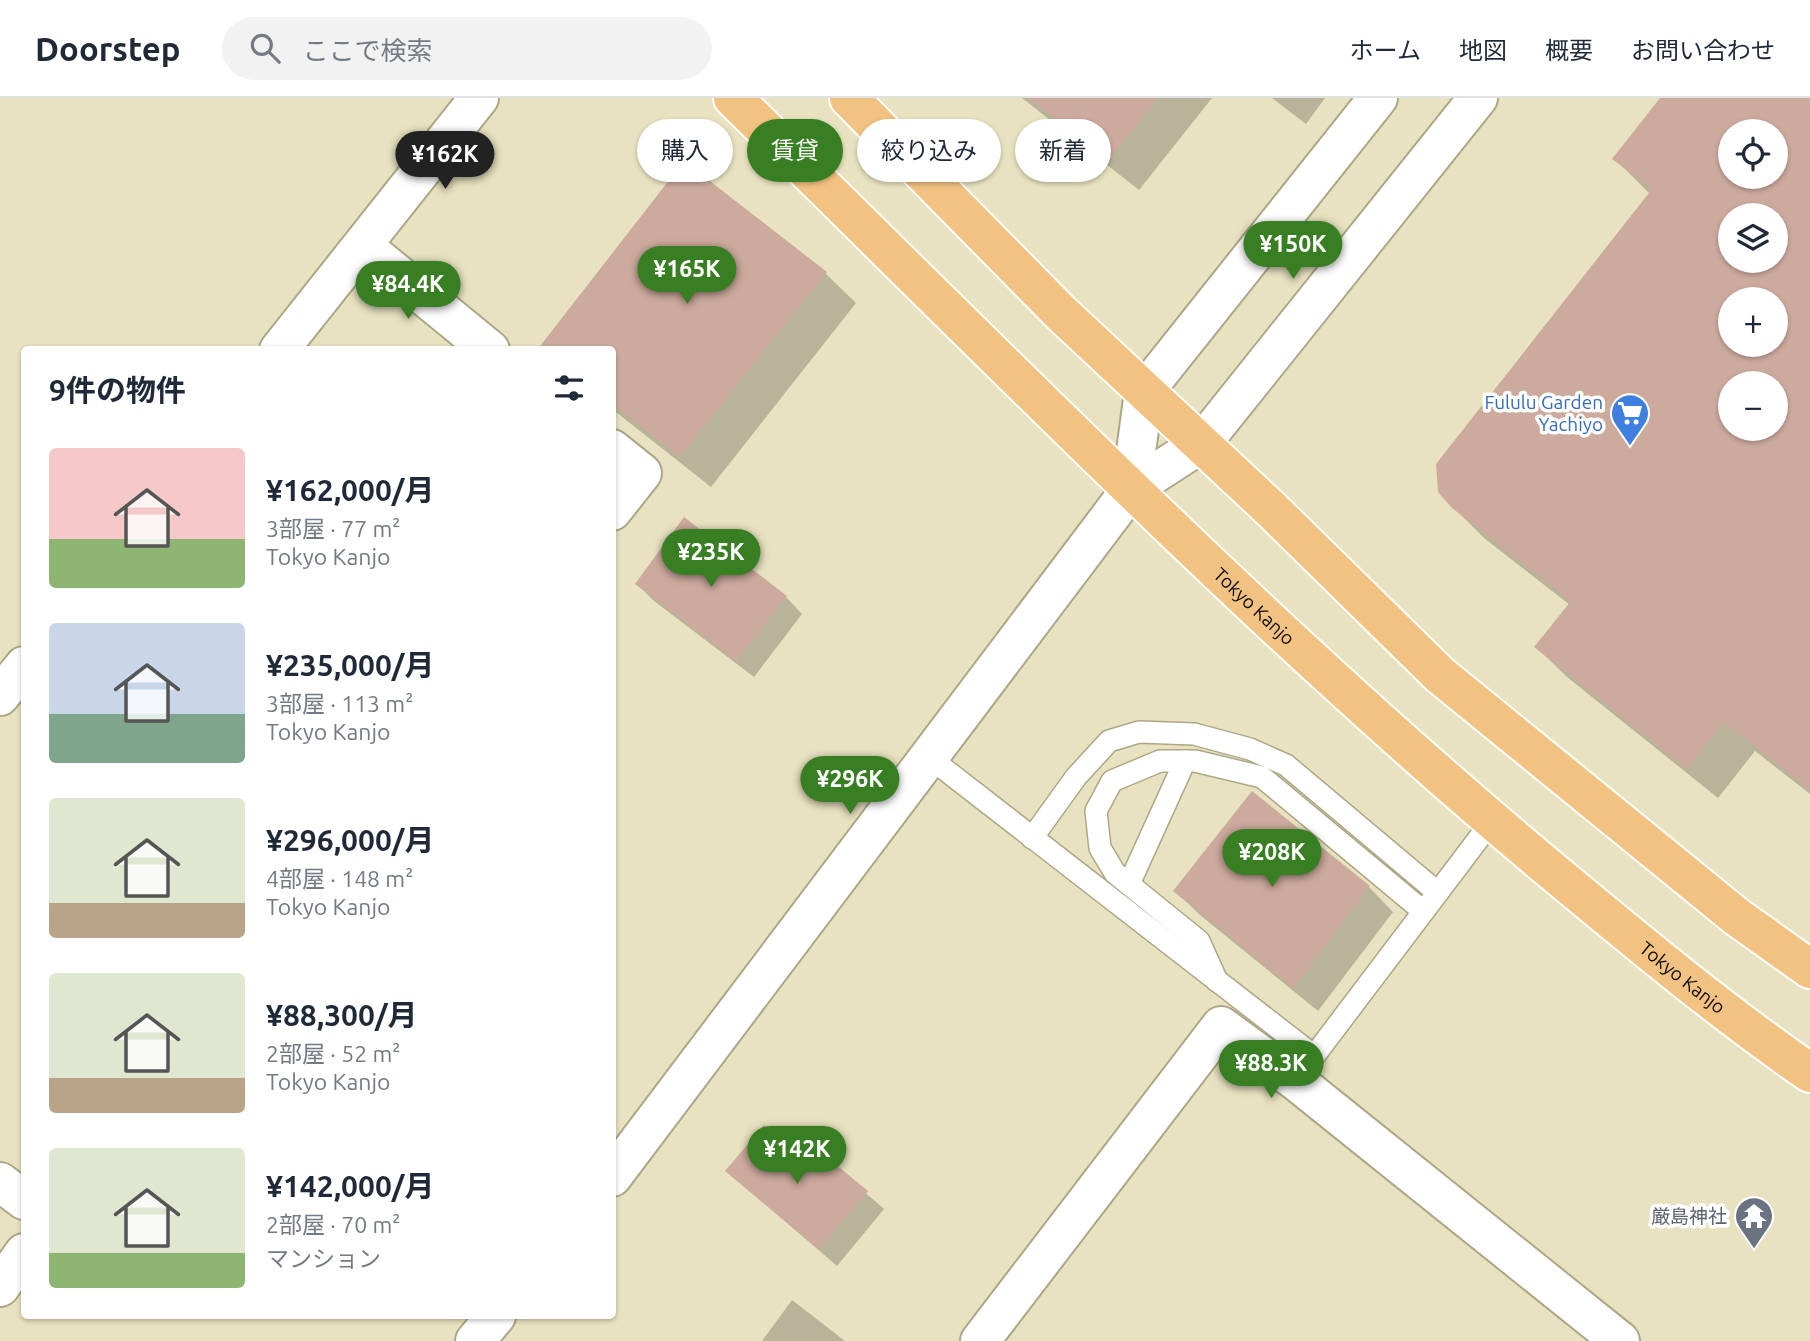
<!DOCTYPE html>
<html lang="ja">
<head>
<meta charset="utf-8">
<style>
	:root { --surface:#fff; --page:#f2f2f3; --text:#1f2937; --muted:#747a83; --line:#e0e1e3; --accent:#387e22 }
	body { margin:0; font-family:Ubuntu,"Noto Sans JP",sans-serif; background:var(--page); color:var(--text); height:100vh; display:flex; flex-direction:column; font-size:26px; white-space:nowrap }
	* { box-sizing:border-box; margin:0 }
	p { font-size:23px; color:var(--muted) }
	.icon { flex:none; width:38px; height:38px; fill:none; stroke:currentColor; stroke-width:2; stroke-linecap:round; stroke-linejoin:round }
	.map { position:relative; flex:1; overflow:hidden }
	.sheet { position:absolute; left:21px; top:248px; width:595px; height:973px; display:flex; flex-direction:column; background:var(--surface); border-radius:7px; box-shadow:0 2px 5px #0004 }
	.sheet>* { flex:none }
	.top-card { position:absolute; left:637px; top:21px; width:665px; height:63px; display:flex; gap:14px }
	.fabs { position:absolute; left:1718px; top:21px; display:grid; gap:14px }
	.fabs a { display:grid; place-items:center; width:70px; height:70px; border-radius:50%; background:var(--surface); box-shadow:0 2px 5px #0004; font-size:35px }
	.price { position:absolute; translate:-50% -60px; padding:0 16px; border-radius:24px; background:var(--accent); color:#fff; font-size:23px; line-height:46px; filter:drop-shadow(0 2px 4px #0008) }
	.price::after { content:''; position:absolute; left:50%; top:42px; width:21px; height:16px; margin-left:-10px; background:inherit; clip-path:polygon(0 0,100% 0,50% 100%) }
	.price.active { background:#222; color:#fff }
	ul { padding:0; list-style:none }
	li { display:flex; align-items:center; gap:21px; height:175px; padding:0 28px }
	li span { display:grid; place-items:center; flex:none; width:196px; height:140px; border-radius:7px; color:#555 }
	li>.icon { margin-inline-start:auto }
	span .icon { width:84px; height:84px; fill:#fffc; stroke-width:1 }
	li b { font-size:30px }
	h2 { display:flex; justify-content:space-between; align-items:center; height:84px; padding:0 28px; font-size:30px }
	.tag { padding:0 24px; border-radius:32px; background:var(--surface); box-shadow:0 2px 5px #0004; font-size:24px; line-height:63px }
	.tag.active { background:var(--accent); color:#fff }
	header { display:flex; align-items:center; gap:42px; box-sizing:border-box; height:98px; padding:0 35px; background:var(--surface); border-bottom:2px solid var(--line) }
	header strong { font-size:33px }
	nav { display:flex; gap:38px; margin-inline-start:auto; font-size:24px }
	.search { width:490px; height:63px; background:var(--page); display:flex; align-items:center; gap:18px; box-sizing:border-box; padding:0 24px; border-radius:38px; color:var(--muted); font-size:26px }
	.map>svg:first-child { display:block }
	.shadow { fill:#0003; fill-rule:evenodd }
	.building { fill:#cdaa9e; fill-rule:evenodd }
	.lines { fill:none; stroke-linecap:round; stroke-linejoin:round }
	.service-casing { stroke:#ada787; stroke-width:24 }
	.minor-casing { stroke:#ada787; stroke-width:42 }
	.tertiary-casing { stroke:#ada787; stroke-width:42 }
	.trunk-casing { stroke:#fff; stroke-width:42 }
	.service { stroke:#fff; stroke-width:21 }
	.minor { stroke:#fff; stroke-width:38 }
	.tertiary { stroke:#fff; stroke-width:38 }
	.trunk { stroke:#f2c282; stroke-width:38 }
	.labels { text-anchor:middle; stroke-width:7; stroke-linejoin:round; paint-order:stroke }
	.shop-label { font-size:19px; fill:#366cbe; stroke:#fff; text-anchor:end }
	.street-label { font-size:19px; fill:#0e0c03; stroke:#fff }
	.worship-label { font-size:19px; fill:#5b616d; stroke:#fff; text-anchor:end }
</style>
</head>
<body>
<header>
<strong>Doorstep</strong>
<div class="search"><svg class="icon" aria-label="search" viewBox="0 0 24 24"><circle cx="10" cy="10" r="6"/><path d="M15 15l6 6"/></svg>ここで検索</div>
<nav><a>ホーム</a><a>地図</a><a>概要</a><a>お問い合わせ</a></nav>
</header>
<div class="map">
<svg width="1810" height="1243" viewBox="0 0 1810 1243">
	<rect width="100%" height="100%" fill="#e8e2c0"/>
	<g class="shadow">
		<path d="M 1022,0 L 1212,0 L 1139,92 Z"/>
		<path d="M 1272,0 L 1325,0 L 1306,26 Z"/>
		<path d="M 1662,0 L 1810,0 L 1810,696 L 1755,653 L 1718,700 L 1567,579 L 1536,549 L 1570,507 L 1484,440 L 1453,409 L 1650,96 L 1615,61 ZM 1731,33 L 1776,33 L 1776,79 L 1731,79 ZM 1731,117 L 1776,117 L 1776,163 L 1731,163 ZM 1731,201 L 1776,201 L 1776,247 L 1731,247 ZM 1731,285 L 1776,285 L 1776,331 L 1731,331 Z"/>
		<path d="M 825,175 L 856,205 L 711,389 L 612,311 L 612,252 L 545,252 Z"/>
		<path d="M 637,486 L 786,499 L 802,516 L 754,579 L 654,503 Z"/>
		<path d="M 1369,789 L 1393,814 L 1318,913 L 1200,817 L 1175,793 Z"/>
		<path d="M 823,1058 L 884,1111 L 837,1168 L 727,1073 L 812,1071 Z"/>
		<path d="M 792,1202 L 845,1243 L 762,1243 Z"/>
	</g>
	<g class="building">
		<path d="M 1028,0 L 1158,0 L 1108,63 Z"/>
		<path d="M 1660,0 L 1810,0 L 1810,692 L 1724,624 L 1687,671 L 1534,549 L 1571,503 L 1452,410 L 1438,394 L 1436,366 L 1652,91 L 1612,61 ZM 1731,33 L 1776,33 L 1776,79 L 1731,79 ZM 1731,117 L 1776,117 L 1776,163 L 1731,163 ZM 1731,201 L 1776,201 L 1776,247 L 1731,247 ZM 1731,285 L 1776,285 L 1776,331 L 1731,331 Z"/>
		<path d="M 684,63 L 827,174 L 680,359 L 612,306 L 612,252 L 537,252 Z"/>
		<path d="M 684,419 L 787,498 L 736,563 L 635,486 Z"/>
		<path d="M 1252,693 L 1370,788 L 1293,890 L 1173,793 Z"/>
		<path d="M 764,1027 L 812,1068 L 823,1056 L 868,1093 L 819,1152 L 725,1073 Z"/>
	</g>
	<g class="lines">
		<defs>
			<g id="service">
				<path d="M 930,660 L 1313,957"/>
				<path d="M 1032,740 L 1076,679 L 1109,643 L 1139,634 L 1194,636 L 1250,651 L 1286,667 L 1437,794"/>
				<path d="M 1129,786 L 1185,663"/>
				<path d="M 1217,883 L 1199,843 L 1115,775 L 1100,750 L 1096,713 L 1112,683 L 1160,663 L 1195,663 L 1262,679 L 1423,813"/>
				<path d="M 1305,970 L 1492,723"/>
			</g>
			<g id="minor">
				<path d="M 363,148 L 490,252"/>
				<path d="M 279,252 L 479,0"/>
				<path d="M 612,351 L 642,375 L 612,413"/>
				<path d="M 0,598 L 24,568"/>
				<path d="M 0,1084 L 24,1102"/>
				<path d="M 0,1189 L 24,1155"/>
			</g>
			<g id="tertiary">
				<path d="M 1131,391 L 1144,294 L 1378,0"/>
				<path d="M 612,1079 L 1131,391 L 1202,345 L 1478,0"/>
				<path d="M 475,1243 L 496,1218"/>
				<path d="M 980,1243 L 1221,928 L 1296,983 L 1620,1243"/>
			</g>
			<g id="trunk">
				<path id="s1" d="M 733,0 C 1003,264 1266,535 1557,777 C 1639,845 1722,914 1810,975"/>
				<path d="M 849,0 L 1061,215 L 1272,412 L 1440,577 L 1737,819 L 1810,871"/>
			</g>
		</defs>
		<use href="#service" class="service-casing"/>
		<use href="#minor" class="minor-casing"/>
		<use href="#tertiary" class="tertiary-casing"/>
		<use href="#trunk" class="trunk-casing"/>
		<use href="#service" class="service"/>
		<use href="#minor" class="minor"/>
		<use href="#tertiary" class="tertiary"/>
		<use href="#trunk" class="trunk"/>
	</g>
	<defs>
		<symbol id="supermarket-pin" viewBox="-11 -11 22 30"><path d="M0 17L-7.5 6A9.5 9.5 0 1 1 7.5 6Z" fill="#3f7fe0" stroke="#fff"/><path d="M-6-5.5h2.5l.6 2H6L4.5 2H-2.5L-4.4-4H-6ZM-1.5 3.2a1.3 1.3 0 1 0 .1 0ZM3 3.2a1.3 1.3 0 1 0 .1 0Z" fill="#fff"/></symbol>
		<symbol id="temple-pin" viewBox="-11 -11 22 30"><path d="M0 17L-7.5 6A9.5 9.5 0 1 1 7.5 6Z" fill="#6b7280" stroke="#fff"/><path d="M0-6L5-2H3V0L6.5 2.5H4V6H1.5V3h-3V6H-4V2.5H-6.5L-3 0V-2H-5Z" fill="#fff"/></symbol>
	</defs>
	<g fill-rule="evenodd">
		<use href="#supermarket-pin" x="1608" y="293" width="44" height="60"/>
		<use href="#temple-pin" x="1732" y="1096" width="44" height="60"/>
	</g>
	<g class="labels">
		<g class="shop-label">
			<text x="1603" y="311">Fululu Garden<tspan x="1603" dy="22">Yachiyo</tspan></text>
		</g>
		<g class="street-label">
			<text dy="7" stroke="none"><textPath href="#s1" startOffset="728">Tokyo Kanjo</textPath></text>
			<text dy="7" stroke="none"><textPath href="#s1" startOffset="1295">Tokyo Kanjo</textPath></text>
		</g>
		<g class="worship-label">
			<text x="1727" y="1125">厳島神社</text>
		</g>
	</g>
</svg>
<div class="fabs">
<a><svg class="icon" aria-label="locate" viewBox="0 0 24 24"><circle cx="12" cy="12" r="6"/><path d="M12 2v4M12 18v4M2 12h4M18 12h4"/></svg></a>
<a><svg class="icon" aria-label="layers" viewBox="0 0 24 24"><path d="M12 4l9 5-9 5-9-5zM3 14l9 5 9-5"/></svg></a>
<a>+</a>
<a>−</a>
</div>
<b class="price active" style="left:445px;top:93px">¥162K</b>
<b class="price" style="left:1293px;top:183px">¥150K</b>
<b class="price" style="left:687px;top:208px">¥165K</b>
<b class="price" style="left:408px;top:223px">¥84.4K</b>
<b class="price" style="left:711px;top:491px">¥235K</b>
<b class="price" style="left:850px;top:718px">¥296K</b>
<b class="price" style="left:1272px;top:791px">¥208K</b>
<b class="price" style="left:1271px;top:1002px">¥88.3K</b>
<b class="price" style="left:797px;top:1088px">¥142K</b>
<div class="top-card">
<a class="tag">購入</a>
<a class="tag active">賃貸</a>
<a class="tag">絞り込み</a>
<a class="tag">新着</a>
</div>
<section class="sheet">
<h2>9件の物件<svg class="icon" aria-label="filters" viewBox="0 0 24 24"><path d="M4 7h16M4 17h16"/><circle cx="9" cy="7" r="2"/><circle cx="15" cy="17" r="2"/></svg></h2>
<ul>
<li><span style="background:linear-gradient(#f6c9c9 65%,#8fb573 0)"><svg class="icon" aria-label="home" viewBox="0 0 24 24"><path d="M3 11l9-7 9 7M6 9v11h12V9"/></svg></span><div><b>¥162,000/月</b><p>3部屋 · 77 m²</p><p>Tokyo Kanjo</p></div></li>
<li><span style="background:linear-gradient(#c9d6e8 65%,#7fa58c 0)"><svg class="icon" aria-label="home" viewBox="0 0 24 24"><path d="M3 11l9-7 9 7M6 9v11h12V9"/></svg></span><div><b>¥235,000/月</b><p>3部屋 · 113 m²</p><p>Tokyo Kanjo</p></div></li>
<li><span style="background:linear-gradient(#dfe7d0 75%,#b9a48a 0)"><svg class="icon" aria-label="home" viewBox="0 0 24 24"><path d="M3 11l9-7 9 7M6 9v11h12V9"/></svg></span><div><b>¥296,000/月</b><p>4部屋 · 148 m²</p><p>Tokyo Kanjo</p></div></li>
<li><span style="background:linear-gradient(#dfe7d0 75%,#b9a48a 0)"><svg class="icon" aria-label="home" viewBox="0 0 24 24"><path d="M3 11l9-7 9 7M6 9v11h12V9"/></svg></span><div><b>¥88,300/月</b><p>2部屋 · 52 m²</p><p>Tokyo Kanjo</p></div></li>
<li><span style="background:linear-gradient(#dfe7d0 75%,#8fb573 0)"><svg class="icon" aria-label="home" viewBox="0 0 24 24"><path d="M3 11l9-7 9 7M6 9v11h12V9"/></svg></span><div><b>¥142,000/月</b><p>2部屋 · 70 m²</p><p>マンション</p></div></li>
</ul>
</section>
</div>
</body>
</html>
